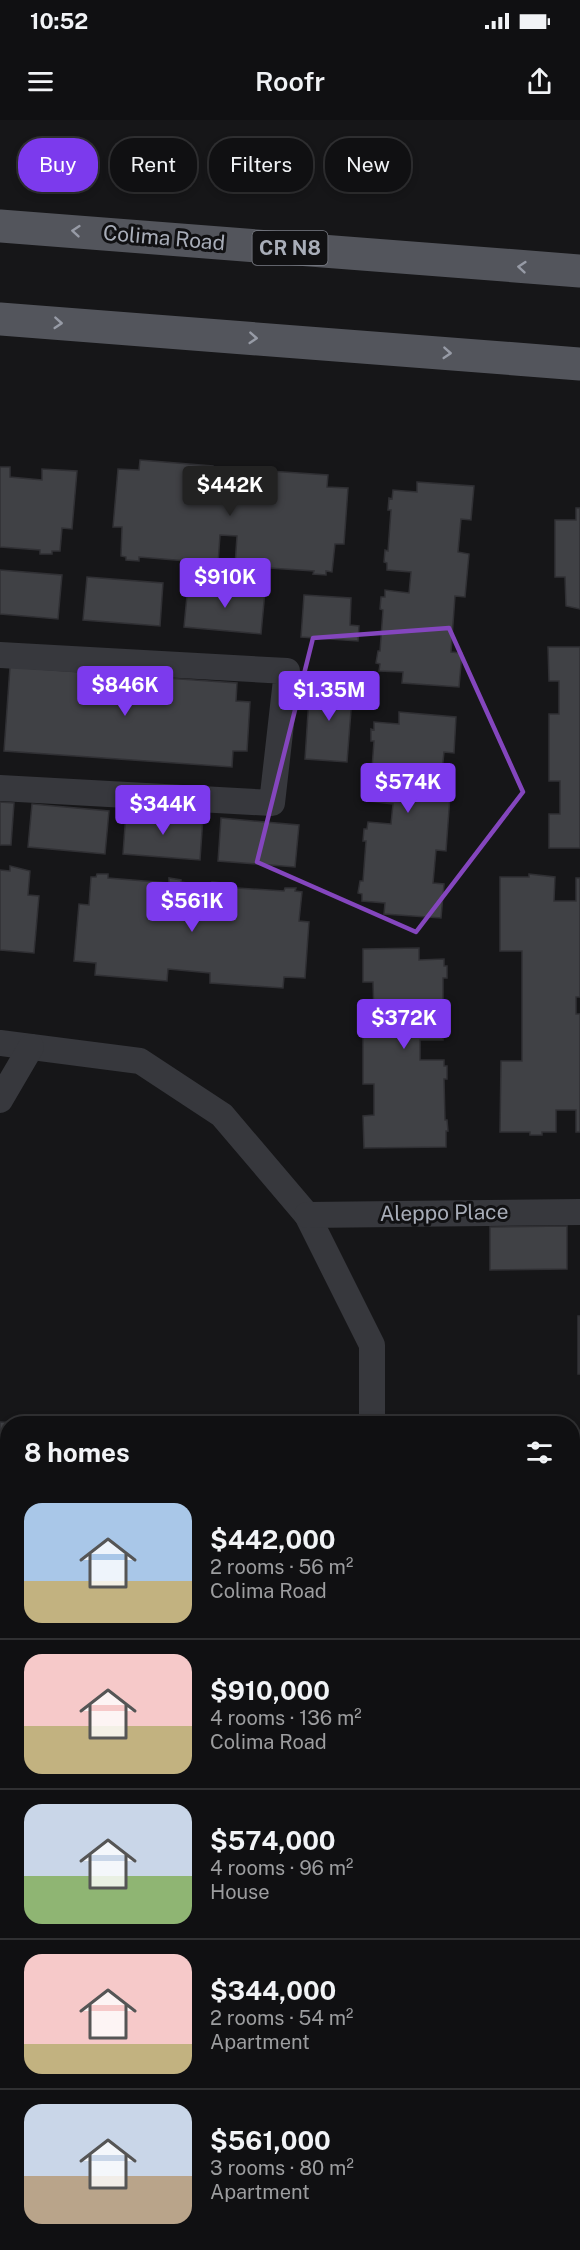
<!DOCTYPE html>
<html lang="en">
<head>
<meta charset="utf-8">
<style>
	:root { --surface:#101012; --page:#1e1e20; --text:#f1f3f6; --muted:#9c9d9f; --line:#303032; --accent:#7c3aed }
	body { margin:0; font-family:"Public Sans",sans-serif; background:var(--page); color:var(--text); height:100vh; display:flex; flex-direction:column; font-size:22px; white-space:nowrap }
	* { box-sizing:border-box; margin:0 }
	p { font-size:20px; color:var(--muted) }
	.icon { flex:none; width:33px; height:33px; fill:none; stroke:currentColor; stroke-width:2; stroke-linecap:round; stroke-linejoin:round }
	.map { position:relative; flex:1; overflow:hidden }
	.panel { position:absolute; left:0px; top:1296px; width:580px; height:834px; display:flex; flex-direction:column; background:var(--surface); border-radius:24px 24px 0 0; box-shadow:0 3px 9px #0003,0 0 0 2px var(--line) }
	.panel>* { flex:none }
	.hud { position:absolute; left:18px; top:18px; width:544px; height:54px; display:flex; gap:12px }
	.price { position:absolute; translate:-50% -51px; padding:0 14px; border-radius:6px; background:var(--accent); color:#fff; font-size:20px; line-height:39px; filter:drop-shadow(0 2px 3px #0008) }
	.price::after { content:''; position:absolute; left:50%; top:36px; width:18px; height:14px; margin-left:-9px; background:inherit; clip-path:polygon(0 0,100% 0,50% 100%) }
	.price.current { background:#222; color:#fff }
	ul { padding:0; list-style:none }
	li { display:flex; align-items:center; gap:18px; height:150px; padding:0 24px }
	li+li { border-top:2px solid var(--line) }
	li span { display:grid; place-items:center; flex:none; width:168px; height:120px; border-radius:18px; color:#555 }
	li>.icon { margin-inline-start:auto }
	span .icon { width:72px; height:72px; fill:#fffc; stroke-width:1 }
	li b { font-size:26px }
	h2 { display:flex; justify-content:space-between; align-items:center; height:72px; padding:0 24px; font-size:26px }
	.pill { padding:0 21px; border-radius:24px; background:var(--surface); box-shadow:0 3px 9px #0003,0 0 0 2px var(--line); font-size:21px; line-height:54px }
	.pill.current { background:var(--accent); color:#fff }
	.status { display:flex; justify-content:space-between; align-items:center; height:42px; padding:0 30px; background:var(--surface); direction:ltr }
	.status svg { height:16px; fill:currentColor }
	header { display:flex; justify-content:space-between; align-items:center; height:78px; padding:0 24px; background:var(--surface); font-size:27px; font-weight:600 }
	.map>svg:first-child { display:block }
	.building { fill:#404145; stroke:#303034; stroke-width:1.5 }
	.lines { fill:none; stroke-linecap:round; stroke-linejoin:round }
	.lane { stroke:#37383d; stroke-width:26 }
	.primary { stroke:#53555c; stroke-width:33 }
	.oneway { stroke:#979ba6 }
	.marked { fill:none; stroke:#8446be; stroke-width:4.5; stroke-linejoin:round }
	.labels { text-anchor:middle; stroke-width:6; stroke-linejoin:round; paint-order:stroke }
	.shield { fill:#111113; stroke:#7b7e86; stroke-width:1.5 }
	.shield-label { font-size:20px; font-weight:bold; fill:#a8adb8 }
	.street-label { font-size:21px; fill:#a8adb8; stroke:#111113 }
</style>
</head>
<body>
<div class="status"><b>10:52</b><svg viewBox="0 0 49 12"><path d="M0 12V9h3v3zM5 12V6h3v6zM10 12V3h3v9zM15 12V0h3v12zM26 1h20v11H26zM47 4h2v5h-2z"/></svg></div>
<header><svg class="icon" aria-label="menu" viewBox="0 0 24 24"><path d="M4 6h16M4 12h16M4 18h16"/></svg>Roofr<svg class="icon" aria-label="share" viewBox="0 0 24 24"><path d="M12 15V3M7 8l5-5 5 5M5 13v7h14v-7"/></svg></header>
<div class="map">
<svg width="580" height="2130" viewBox="0 0 580 2130">
	<rect width="100%" height="100%" fill="#161618"/>
	<g class="building">
		<path d="M 140,340 L 213,346 L 213,358 L 254,361 L 255,350 L 328,355 L 327,367 L 348,368 L 344,424 L 335,424 L 332,452 L 326,451 L 326,455 L 313,454 L 314,451 L 253,447 L 253,450 L 240,449 L 241,446 L 235,446 L 237,416 L 220,415 L 218,444 L 211,443 L 210,447 L 199,446 L 199,442 L 139,437 L 139,441 L 126,440 L 126,437 L 121,436 L 122,407 L 113,407 L 118,349 L 139,350 Z"/>
		<path d="M 0,347 L 10,347 L 10,357 L 42,360 L 42,349 L 77,351 L 72,409 L 62,408 L 60,431 L 52,431 L 52,434 L 40,434 L 40,430 L 0,427 Z"/>
		<path d="M 417,362 L 474,366 L 471,400 L 461,399 L 458,432 L 469,434 L 465,477 L 455,476 L 451,532 L 462,533 L 459,567 L 402,563 L 403,552 L 379,551 L 380,544 L 376,543 L 378,531 L 380,531 L 383,490 L 380,489 L 381,477 L 385,477 L 385,470 L 409,473 L 411,452 L 387,450 L 387,443 L 384,442 L 385,430 L 388,431 L 391,390 L 388,390 L 389,378 L 392,379 L 393,370 L 417,372 Z"/>
		<path d="M 576,388 L 580,388 L 580,489 L 566,486 L 565,457 L 555,457 L 555,400 L 576,400 Z"/>
		<path d="M 0,450 L 62,455 L 58,499 L 0,494 Z"/>
		<path d="M 87,457 L 163,463 L 160,506 L 83,500 Z"/>
		<path d="M 188,465 L 265,471 L 261,514 L 184,507 Z"/>
		<path d="M 304,475 L 351,478 L 350,505 L 359,506 L 358,521 L 301,517 Z"/>
		<path d="M 548,527 L 580,527 L 580,728 L 549,728 L 549,694 L 560,694 L 560,661 L 549,661 L 549,594 L 559,594 L 559,561 L 549,561 Z"/>
		<path d="M 10,547 L 237,563 L 236,581 L 250,582 L 247,631 L 233,631 L 232,647 L 4,631 Z"/>
		<path d="M 310,562 L 353,565 L 347,642 L 305,639 Z"/>
		<path d="M 399,592 L 456,597 L 454,633 L 444,632 L 441,661 L 451,662 L 446,731 L 436,730 L 433,763 L 444,764 L 441,798 L 384,794 L 385,783 L 362,781 L 362,774 L 358,773 L 360,761 L 363,761 L 366,721 L 363,721 L 364,709 L 367,709 L 368,702 L 391,704 L 393,684 L 369,681 L 369,674 L 366,674 L 367,661 L 371,662 L 374,621 L 371,621 L 371,609 L 374,610 L 374,602 L 399,604 Z"/>
		<path d="M 0,682 L 14,683 L 11,725 L 0,725 Z"/>
		<path d="M 32,684 L 109,691 L 105,734 L 28,727 Z"/>
		<path d="M 126,692 L 203,697 L 200,740 L 123,734 Z"/>
		<path d="M 221,698 L 299,705 L 295,747 L 218,741 Z"/>
		<path d="M 10,746 L 30,751 L 28,775 L 39,776 L 34,833 L 0,830 L 0,750 L 10,751 Z"/>
		<path d="M 97,754 L 108,754 L 108,758 L 169,763 L 169,758 L 181,760 L 181,762 L 187,763 L 185,793 L 203,794 L 205,765 L 212,766 L 212,762 L 223,763 L 222,767 L 284,771 L 285,768 L 296,768 L 295,771 L 302,772 L 299,801 L 309,802 L 305,858 L 284,857 L 283,868 L 210,863 L 210,853 L 168,849 L 167,861 L 95,855 L 96,843 L 74,841 L 79,784 L 89,785 L 91,757 L 96,757 Z"/>
		<path d="M 529,754 L 555,757 L 554,781 L 576,781 L 576,758 L 580,758 L 580,877 L 576,877 L 576,894 L 580,894 L 580,1012 L 576,1012 L 576,990 L 556,990 L 556,1012 L 542,1012 L 542,1015 L 530,1015 L 530,1012 L 500,1012 L 501,941 L 522,941 L 522,831 L 500,831 L 500,757 L 529,757 Z"/>
		<path d="M 419,828 L 419,840 L 444,839 L 444,846 L 447,846 L 447,858 L 443,858 L 443,900 L 447,900 L 447,911 L 443,911 L 443,920 L 420,920 L 420,940 L 444,940 L 444,946 L 447,946 L 447,959 L 444,959 L 445,1000 L 447,1000 L 448,1011 L 446,1011 L 446,1027 L 364,1028 L 363,996 L 374,995 L 374,964 L 363,964 L 363,895 L 374,895 L 373,862 L 363,862 L 363,829 Z"/>
		<path d="M 567,1106 L 567,1149 L 490,1150 L 490,1107 Z"/>
		<rect x="578" y="1196" width="2" height="58"/>
		<path d="M 0,1302 L 15,1303 L 8,1304 L 6,1388 L 0,1387 Z"/>
		<path d="M 577,1445 L 580,1445 L 580,1463 L 576,1462 Z"/>
		<path d="M 576,1482 L 580,1483 L 580,1557 L 573,1557 Z"/>
		<path d="M 0,1502 L 8,1503 L 8,1587 L 0,1586 Z"/>
		<rect x="0" y="1638" width="8" height="43"/>
		<path d="M 573,1649 L 580,1650 L 580,1692 L 573,1692 Z"/>
		<path d="M 0,1705 L 8,1706 L 8,1804 L 0,1804 Z"/>
		<rect x="573" y="1718" width="7" height="135"/>
		<rect x="0" y="1875" width="8" height="69"/>
		<path d="M 573,1911 L 580,1912 L 580,1997 L 573,1996 Z"/>
		<path d="M 6,1969 L 8,1969 L 8,2011 L 4,2011 Z"/>
		<path d="M 0,2064 L 8,2064 L 8,2122 L 33,2122 L 33,2130 L 0,2130 Z"/>
	</g>
	<g class="lines">
		<g class="lane">
			<path d="M 0,535 L 287,551 L 272,683 L 0,668"/>
			<path d="M 0,923 L 140,941 L 222,995 L 307,1095 L 372,1225 L 372,1304"/>
			<path d="M 0,980 L 31,927"/>
			<path d="M 307,1095 L 580,1092"/>
			<path d="M 0,1487 L 8,1488"/>
			<path d="M 0,1621 L 8,1621"/>
			<path d="M 573,1639 L 580,1640"/>
			<path d="M 0,2048 L 8,2049"/>
			<path d="M 573,2090 L 580,2090"/>
			<path d="M 78,2122 L 78,2130"/>
			<path d="M 403,2130 L 412,2122"/>
		</g>
		<g class="primary">
			<path d="M 0,106 L 580,151"/>
			<path d="M 0,199 L 580,244"/>
		</g>
	</g>
	<defs><path id="oneway-chevron" d="M-2-3.5L2.5 0L-2 3.5" fill="none" stroke-width="1.6" stroke-linecap="round" stroke-linejoin="round" transform="scale(1.5)"/></defs>
	<g class="oneway">
		<use href="#oneway-chevron" transform="translate(76 111) rotate(-175)"/>
		<use href="#oneway-chevron" transform="translate(522 147) rotate(-175)"/>
		<use href="#oneway-chevron" transform="translate(58 203) rotate(4)"/>
		<use href="#oneway-chevron" transform="translate(253 218) rotate(4)"/>
		<use href="#oneway-chevron" transform="translate(447 233) rotate(4)"/>
	</g>
	<path class="marked" d="M 449,508 L 523,672 L 416,812 L 257,742 L 313,518 Z"/>
	<g class="labels">
		<rect class="shield" x="252.5" y="111" width="75" height="34" rx="4.5"/>
		<g class="shield-label">
			<text x="290" y="135">CR N8</text>
		</g>
		<g class="street-label">
			<text transform="translate(164 118) rotate(5)" y="7">Colima Road</text>
			<text transform="translate(444 1093) rotate(-1)" y="7">Aleppo Place</text>
		</g>
	</g>
</svg>
<b class="price current" style="left:230px;top:397px">$442K</b>
<b class="price" style="left:225px;top:489px">$910K</b>
<b class="price" style="left:125px;top:597px">$846K</b>
<b class="price" style="left:329px;top:602px">$1.35M</b>
<b class="price" style="left:408px;top:694px">$574K</b>
<b class="price" style="left:163px;top:716px">$344K</b>
<b class="price" style="left:192px;top:813px">$561K</b>
<b class="price" style="left:404px;top:930px">$372K</b>
<div class="hud">
<a class="pill current">Buy</a>
<a class="pill">Rent</a>
<a class="pill">Filters</a>
<a class="pill">New</a>
</div>
<section class="panel">
<h2>8 homes<svg class="icon" aria-label="filters" viewBox="0 0 24 24"><path d="M4 7h16M4 17h16"/><circle cx="9" cy="7" r="2"/><circle cx="15" cy="17" r="2"/></svg></h2>
<ul>
<li><span style="background:linear-gradient(#a9c7e8 65%,#c2b280 0)"><svg class="icon" aria-label="home" viewBox="0 0 24 24"><path d="M3 11l9-7 9 7M6 9v11h12V9"/></svg></span><div><b>$442,000</b><p>2 rooms · 56 m²</p><p>Colima Road</p></div></li>
<li><span style="background:linear-gradient(#f6c9c9 60%,#c2b280 0)"><svg class="icon" aria-label="home" viewBox="0 0 24 24"><path d="M3 11l9-7 9 7M6 9v11h12V9"/></svg></span><div><b>$910,000</b><p>4 rooms · 136 m²</p><p>Colima Road</p></div></li>
<li><span style="background:linear-gradient(#c9d6e8 60%,#8fb573 0)"><svg class="icon" aria-label="home" viewBox="0 0 24 24"><path d="M3 11l9-7 9 7M6 9v11h12V9"/></svg></span><div><b>$574,000</b><p>4 rooms · 96 m²</p><p>House</p></div></li>
<li><span style="background:linear-gradient(#f6c9c9 75%,#c2b280 0)"><svg class="icon" aria-label="home" viewBox="0 0 24 24"><path d="M3 11l9-7 9 7M6 9v11h12V9"/></svg></span><div><b>$344,000</b><p>2 rooms · 54 m²</p><p>Apartment</p></div></li>
<li><span style="background:linear-gradient(#c9d6e8 60%,#b9a48a 0)"><svg class="icon" aria-label="home" viewBox="0 0 24 24"><path d="M3 11l9-7 9 7M6 9v11h12V9"/></svg></span><div><b>$561,000</b><p>3 rooms · 80 m²</p><p>Apartment</p></div></li>
</ul>
</section>
</div>
</body>
</html>
